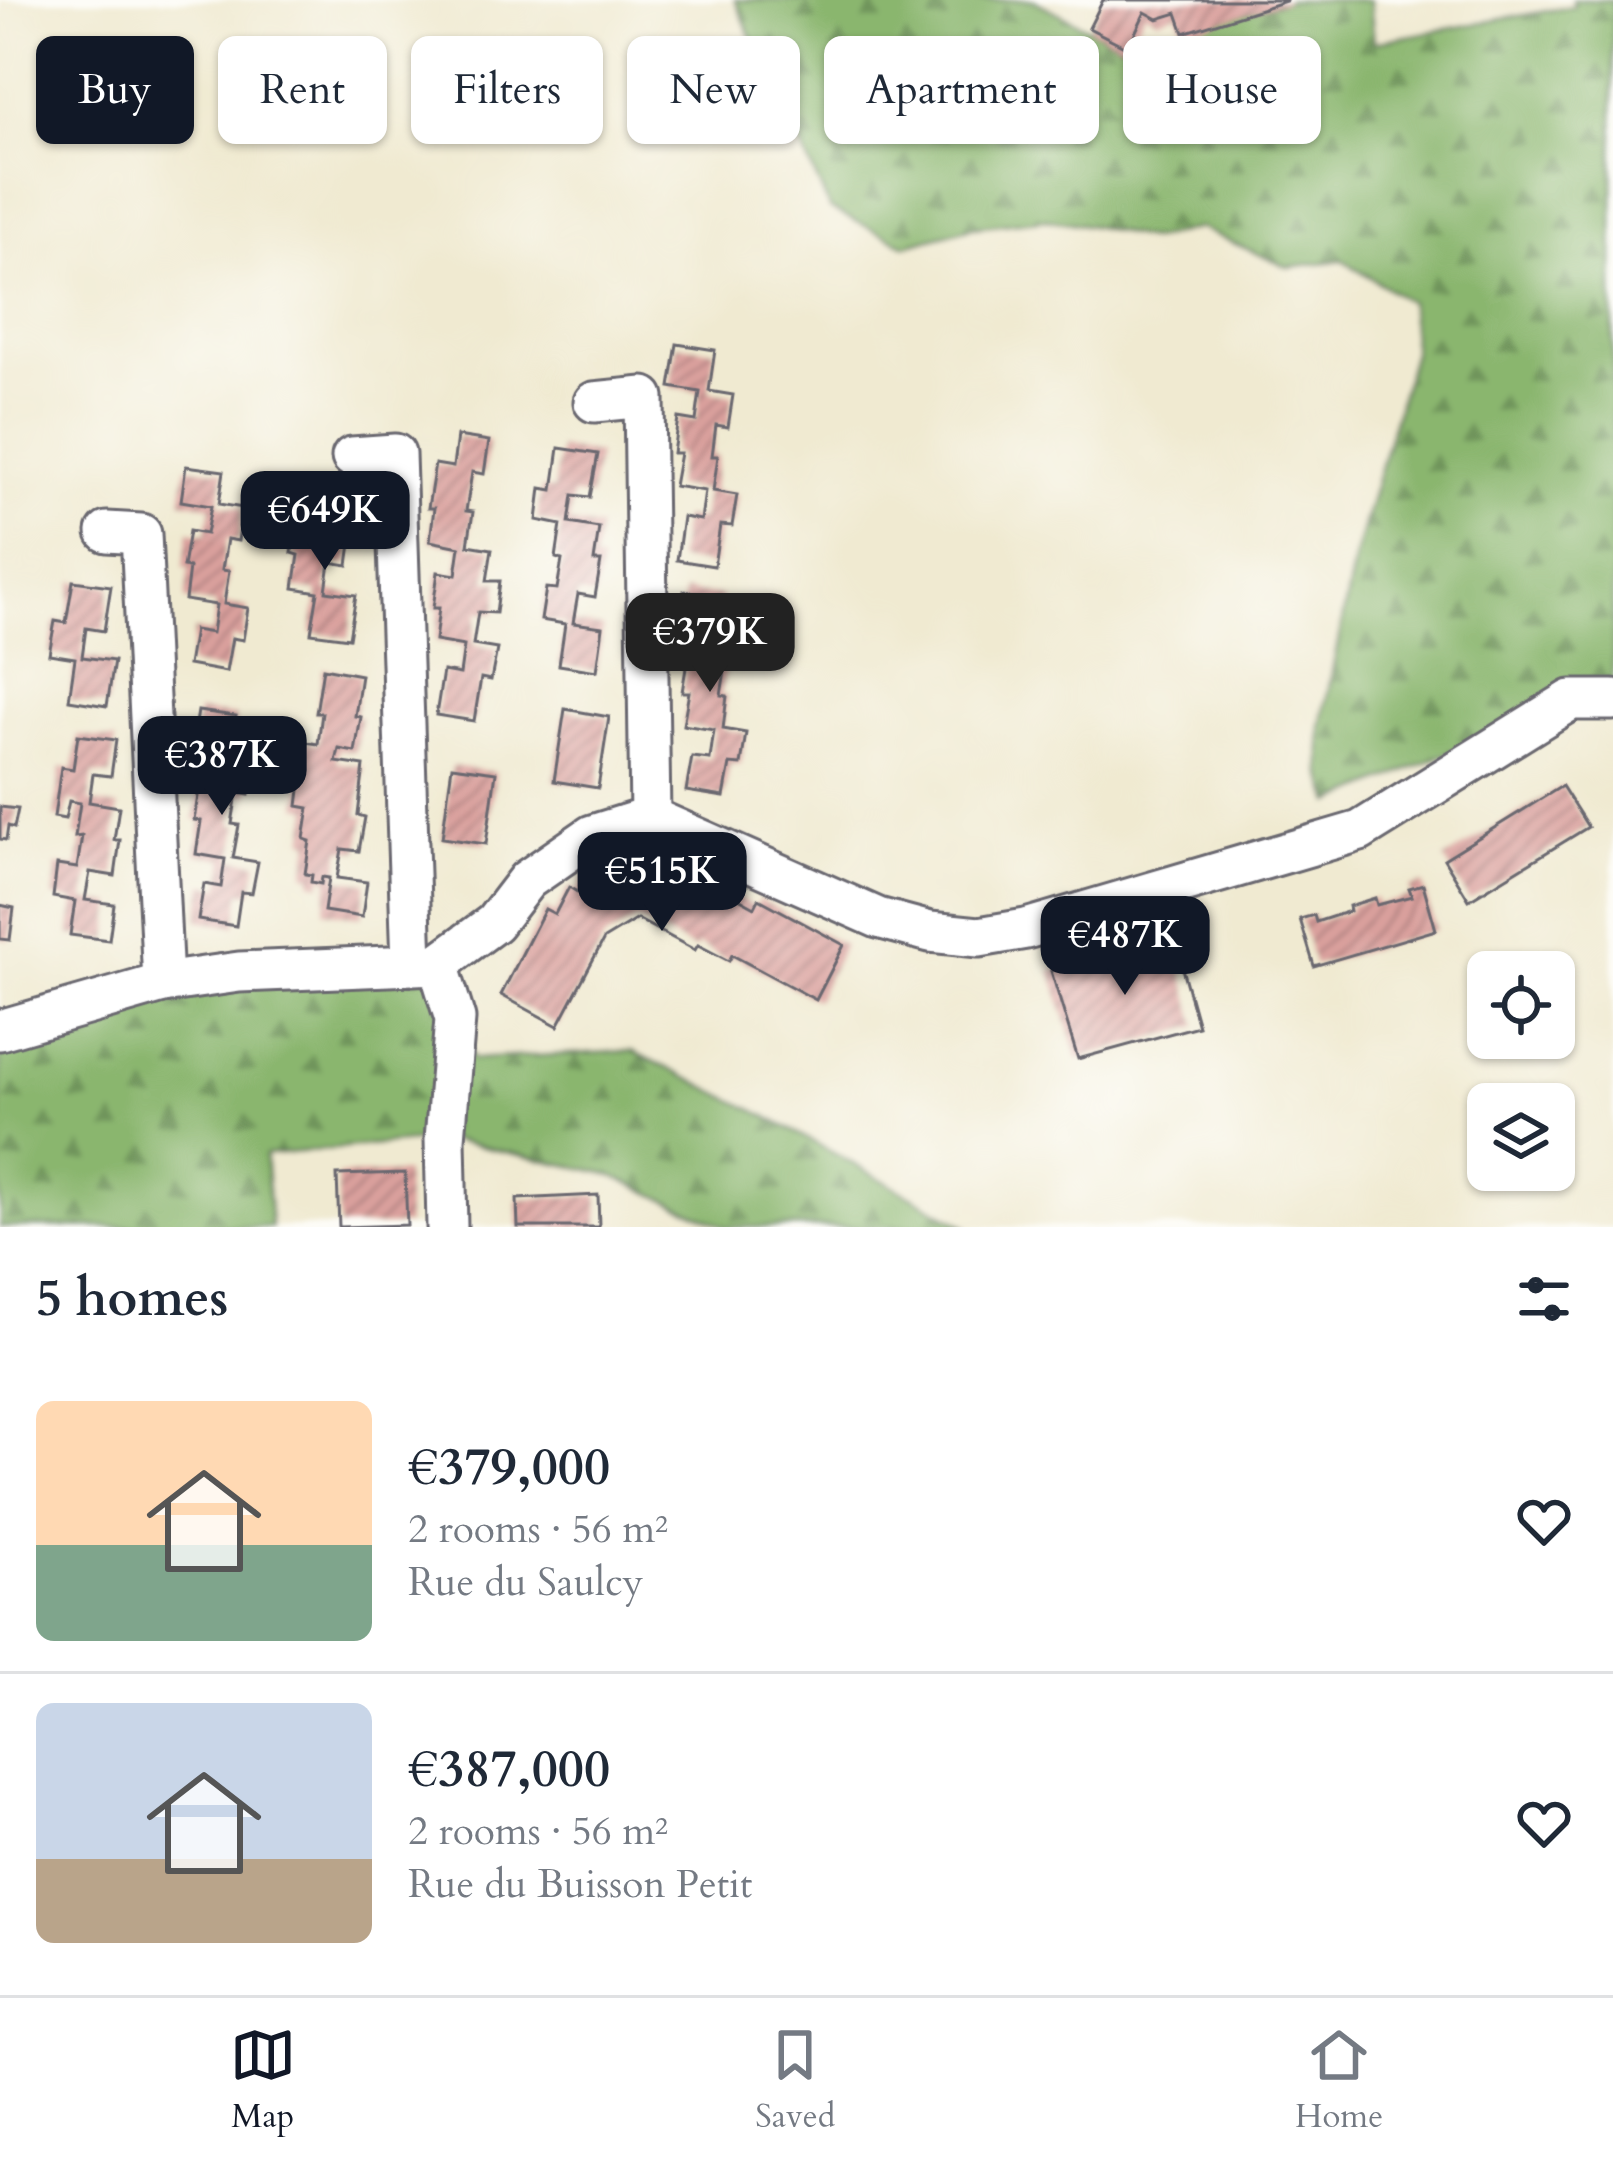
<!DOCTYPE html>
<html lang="en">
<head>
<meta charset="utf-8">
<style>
	:root { --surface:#fff; --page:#f2f2f3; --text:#1f2937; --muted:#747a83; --line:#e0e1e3; --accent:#111827 }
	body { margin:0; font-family:Cardo,serif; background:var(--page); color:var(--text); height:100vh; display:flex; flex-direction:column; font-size:45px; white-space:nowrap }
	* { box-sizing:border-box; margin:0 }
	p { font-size:39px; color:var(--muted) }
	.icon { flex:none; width:66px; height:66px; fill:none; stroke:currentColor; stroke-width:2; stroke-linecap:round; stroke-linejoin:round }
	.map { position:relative; height:1227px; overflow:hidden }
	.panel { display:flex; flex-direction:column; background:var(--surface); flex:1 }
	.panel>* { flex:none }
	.hud { position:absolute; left:36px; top:36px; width:1542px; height:108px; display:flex; gap:24px }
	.buttons { position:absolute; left:1467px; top:951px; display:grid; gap:24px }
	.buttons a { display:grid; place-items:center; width:108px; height:108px; border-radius:18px; background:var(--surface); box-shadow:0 3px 9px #0004; font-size:60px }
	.price { position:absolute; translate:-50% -102px; padding:0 27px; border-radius:24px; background:var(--accent); color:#fff; font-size:39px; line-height:78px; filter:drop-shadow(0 3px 6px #0008) }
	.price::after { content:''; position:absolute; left:50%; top:72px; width:36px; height:27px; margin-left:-18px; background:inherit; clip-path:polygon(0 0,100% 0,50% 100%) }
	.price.current { background:#222; color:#fff }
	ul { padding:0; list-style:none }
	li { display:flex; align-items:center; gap:36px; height:300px; padding:0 36px }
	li+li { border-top:3px solid var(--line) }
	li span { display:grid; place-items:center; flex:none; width:336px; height:240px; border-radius:18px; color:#555 }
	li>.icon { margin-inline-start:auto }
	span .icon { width:144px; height:144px; fill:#fffc; stroke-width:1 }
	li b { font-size:51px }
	h2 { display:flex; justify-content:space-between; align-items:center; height:144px; padding:0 36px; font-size:51px }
	.tag { padding:0 42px; border-radius:18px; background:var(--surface); box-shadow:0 3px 9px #0004; font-size:42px; line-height:108px }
	.tag.current { background:var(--accent); color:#fff }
	.menu { display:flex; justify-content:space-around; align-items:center; height:168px; border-top:3px solid var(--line); background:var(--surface); font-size:33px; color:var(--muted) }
	.menu a { display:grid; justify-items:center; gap:6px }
	.menu .current { color:var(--accent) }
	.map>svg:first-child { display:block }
	.forest { fill:url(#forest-firs); stroke:#566c54; stroke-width:3 }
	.building { fill:url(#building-hatch) }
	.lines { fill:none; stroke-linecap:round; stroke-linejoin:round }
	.minor-casing { stroke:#6a6870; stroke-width:45 }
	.minor { stroke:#fff; stroke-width:39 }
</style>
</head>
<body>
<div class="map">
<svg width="1613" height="1227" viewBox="0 0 1613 1227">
	<defs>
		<pattern id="forest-firs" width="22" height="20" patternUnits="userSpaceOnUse" patternTransform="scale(3)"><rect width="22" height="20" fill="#8ab66e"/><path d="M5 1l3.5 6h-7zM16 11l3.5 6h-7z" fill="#70945c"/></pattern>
		<pattern id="building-hatch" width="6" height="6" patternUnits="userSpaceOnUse" patternTransform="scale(3)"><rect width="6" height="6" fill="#daa09d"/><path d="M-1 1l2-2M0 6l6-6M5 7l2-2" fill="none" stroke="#b08281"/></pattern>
	</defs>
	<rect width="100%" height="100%" fill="#fdfcf7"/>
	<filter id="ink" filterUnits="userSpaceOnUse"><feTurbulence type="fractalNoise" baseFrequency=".00833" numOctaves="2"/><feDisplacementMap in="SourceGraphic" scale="24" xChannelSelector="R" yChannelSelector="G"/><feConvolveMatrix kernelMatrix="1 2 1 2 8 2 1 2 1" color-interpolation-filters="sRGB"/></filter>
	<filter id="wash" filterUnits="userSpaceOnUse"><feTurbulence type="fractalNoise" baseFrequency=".004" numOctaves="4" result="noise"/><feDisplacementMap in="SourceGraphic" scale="48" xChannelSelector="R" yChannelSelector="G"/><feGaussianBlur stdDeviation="2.7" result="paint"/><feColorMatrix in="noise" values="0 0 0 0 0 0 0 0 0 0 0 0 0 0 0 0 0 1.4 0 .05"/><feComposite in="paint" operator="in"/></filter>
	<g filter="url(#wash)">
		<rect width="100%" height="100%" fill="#f0ead1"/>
		<g class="forest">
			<path d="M 735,0 L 1033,0 L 1128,48 L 1289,0 L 1370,0 L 1374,42 L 1574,6 L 1573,0 L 1613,0 L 1613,697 L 1571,700 L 1332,803 L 1322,771 L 1321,727 L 1355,557 L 1413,352 L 1409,302 L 1343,260 L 1288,267 L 1199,228 L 1150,240 L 1097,227 L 1047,219 L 972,227 L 906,245 L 830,209 Z"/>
			<path d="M 438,964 L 473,1059 L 632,1051 L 766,1116 L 968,1227 L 726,1227 L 609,1174 L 445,1139 L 265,1155 L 271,1227 L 0,1227 L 0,1030 L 163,983 Z"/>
		</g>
		<g id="blocks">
			<g class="building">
				<path d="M 1103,0 L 1286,0 L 1286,1 L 1184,33 L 1177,13 L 1158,19 L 1145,12 L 1128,48 L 1089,28 Z"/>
				<path d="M 677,344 L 715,350 L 709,391 L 733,395 L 728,427 L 716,425 L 712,456 L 718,456 L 713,491 L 737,495 L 732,526 L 720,525 L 714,566 L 677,560 L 683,517 L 701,520 L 705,491 L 674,486 L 680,453 L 673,453 L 678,418 L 696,421 L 700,392 L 670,387 Z"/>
				<path d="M 457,436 L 489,441 L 484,474 L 472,472 L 466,511 L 473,512 L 468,545 L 492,549 L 487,581 L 500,581 L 496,613 L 478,612 L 473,645 L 497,649 L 491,680 L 481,678 L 474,721 L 436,715 L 443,671 L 460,674 L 464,646 L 435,641 L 439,608 L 433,608 L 438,572 L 456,575 L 460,547 L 430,541 L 434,508 L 428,508 L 435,464 L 453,467 Z"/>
				<path d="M 559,448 L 598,454 L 590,497 L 573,495 L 569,523 L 599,528 L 594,561 L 601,561 L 595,597 L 578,594 L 573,623 L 603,627 L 597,671 L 559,665 L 565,624 L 541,620 L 546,588 L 557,589 L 562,560 L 556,558 L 561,525 L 537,520 L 541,488 L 553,490 Z"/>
				<path d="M 186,466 L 224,471 L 219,504 L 243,508 L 238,541 L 227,539 L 222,570 L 229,571 L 224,604 L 248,608 L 243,640 L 232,638 L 226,672 L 188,665 L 194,630 L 212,633 L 216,605 L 185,600 L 189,568 L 183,567 L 189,531 L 206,534 L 211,506 L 181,501 Z"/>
				<path d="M 317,516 L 354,522 L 348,565 L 330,562 L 326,591 L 356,595 L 349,638 L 311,633 L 318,592 L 294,588 L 299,555 L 292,553 L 295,529 L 314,532 Z"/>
				<path d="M 73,581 L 111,586 L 104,631 L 86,628 L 82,657 L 114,661 L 107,706 L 69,700 L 75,658 L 49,654 L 55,621 L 66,623 Z"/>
				<path d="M 684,591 L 722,596 L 718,630 L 742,634 L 737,665 L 726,664 L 721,695 L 727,696 L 723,729 L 746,733 L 741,765 L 730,764 L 724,797 L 686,791 L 692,757 L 710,759 L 714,730 L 683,725 L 689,692 L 682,692 L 688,656 L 706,660 L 710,631 L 679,626 Z"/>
				<path d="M 323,668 L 361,675 L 355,716 L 361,717 L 355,752 L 339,749 L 336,762 L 364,766 L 358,815 L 365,817 L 359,851 L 342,849 L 337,878 L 367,882 L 362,917 L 324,911 L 329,878 L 322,877 L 321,884 L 311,882 L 312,875 L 305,874 L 310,841 L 304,839 L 309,808 L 298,806 L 306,742 L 318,744 L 322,713 L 316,713 Z"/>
				<path d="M 565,709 L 609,717 L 598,788 L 554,781 Z"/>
				<path d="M 198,711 L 236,716 L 230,758 L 253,762 L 249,795 L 237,793 L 232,824 L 239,825 L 233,858 L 258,862 L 252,893 L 241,892 L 236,926 L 198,920 L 204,884 L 221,887 L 225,859 L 196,854 L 201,821 L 194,820 L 200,784 L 217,787 L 222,759 L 191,754 Z"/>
				<path d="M 78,735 L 116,740 L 111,776 L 93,774 L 89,802 L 119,807 L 114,840 L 120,840 L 115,876 L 90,872 L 85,900 L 114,904 L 109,940 L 70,935 L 75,901 L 53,897 L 57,865 L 77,868 L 82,836 L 75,837 L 80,803 L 69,801 L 65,819 L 54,817 L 61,767 L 73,769 Z"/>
				<path d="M 452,766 L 496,772 L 486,844 L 442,838 Z"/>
				<path d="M 1562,786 L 1588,827 L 1469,900 L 1444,859 Z"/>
				<path d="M 0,807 L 18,809 L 14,828 L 8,826 L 6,840 L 0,839 Z"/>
				<path d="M 606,861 L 632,875 L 638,865 L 662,878 L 671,861 L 755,907 L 759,899 L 844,945 L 816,1000 L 732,955 L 729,961 L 698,945 L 695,950 L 637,919 L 604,939 L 558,1026 L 501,995 L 545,909 L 555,914 L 569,887 L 577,892 L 591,866 Z"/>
				<path d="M 1423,884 L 1436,930 L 1314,966 L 1300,919 L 1314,915 L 1316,922 L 1350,911 L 1349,906 L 1375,898 L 1377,905 L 1412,896 L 1409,888 Z"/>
				<path d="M 0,905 L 14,908 L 10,940 L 0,939 Z"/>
				<path d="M 1173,936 L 1198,1026 L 1078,1059 L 1051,971 Z"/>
				<path d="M 405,1173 L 407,1225 L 339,1227 L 337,1175 Z"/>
				<path d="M 598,1195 L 599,1227 L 518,1227 L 517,1199 Z"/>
			</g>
		</g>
	</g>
	<g filter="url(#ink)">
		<use href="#blocks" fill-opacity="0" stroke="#6a6870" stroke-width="3"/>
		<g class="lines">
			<defs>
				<g id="minor">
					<path d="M 594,402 L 644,397 L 650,817"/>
					<path d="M 352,457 L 395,454 L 412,964"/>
					<path d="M 107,532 L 141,534 L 163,983"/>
					<path d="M 650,817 L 878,918 L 930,932 L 979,937 L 1026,929 L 1360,831 L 1571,700 L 1613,700"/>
					<path d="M 438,964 L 455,1019 L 445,1139 L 447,1227"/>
					<path d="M 0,1030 L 163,983 L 204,977 L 239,972 L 438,964 L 494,923 L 527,880 L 592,835 L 650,817"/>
				</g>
			</defs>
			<use href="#minor" class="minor-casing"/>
			<use href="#minor" class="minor"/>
		</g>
	</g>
</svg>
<div class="buttons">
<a><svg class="icon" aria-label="locate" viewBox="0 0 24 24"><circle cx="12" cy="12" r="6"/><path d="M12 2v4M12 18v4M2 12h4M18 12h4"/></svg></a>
<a><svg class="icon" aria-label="layers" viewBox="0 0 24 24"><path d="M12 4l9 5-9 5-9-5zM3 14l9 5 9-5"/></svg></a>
</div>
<b class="price" style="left:325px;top:573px">€649K</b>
<b class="price current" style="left:710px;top:695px">€379K</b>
<b class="price" style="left:222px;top:818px">€387K</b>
<b class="price" style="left:662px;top:934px">€515K</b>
<b class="price" style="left:1125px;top:998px">€487K</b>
<div class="hud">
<a class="tag current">Buy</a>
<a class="tag">Rent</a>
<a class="tag">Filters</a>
<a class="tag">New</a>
<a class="tag">Apartment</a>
<a class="tag">House</a>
</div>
</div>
<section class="panel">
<h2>5 homes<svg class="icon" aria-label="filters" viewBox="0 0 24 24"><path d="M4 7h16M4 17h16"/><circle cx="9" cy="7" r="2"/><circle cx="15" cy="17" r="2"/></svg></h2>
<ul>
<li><span style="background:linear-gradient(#ffd9b3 60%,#7fa58c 0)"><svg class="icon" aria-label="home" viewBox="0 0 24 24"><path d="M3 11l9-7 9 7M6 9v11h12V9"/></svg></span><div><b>€379,000</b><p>2 rooms · 56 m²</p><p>Rue du Saulcy</p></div><svg class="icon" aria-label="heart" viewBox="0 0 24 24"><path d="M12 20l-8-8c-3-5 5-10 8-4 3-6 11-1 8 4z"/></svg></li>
<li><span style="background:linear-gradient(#c9d6e8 65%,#b9a48a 0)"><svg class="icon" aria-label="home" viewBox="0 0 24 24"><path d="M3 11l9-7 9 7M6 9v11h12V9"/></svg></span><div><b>€387,000</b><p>2 rooms · 56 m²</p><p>Rue du Buisson Petit</p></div><svg class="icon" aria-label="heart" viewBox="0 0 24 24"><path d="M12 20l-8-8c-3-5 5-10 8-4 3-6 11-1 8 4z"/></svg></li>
</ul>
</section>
<nav class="menu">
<a class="current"><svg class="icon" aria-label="map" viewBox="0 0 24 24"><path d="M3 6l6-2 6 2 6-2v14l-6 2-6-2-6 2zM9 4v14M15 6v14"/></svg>Map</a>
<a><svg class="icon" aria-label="saved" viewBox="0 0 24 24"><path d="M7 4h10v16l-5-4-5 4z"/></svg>Saved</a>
<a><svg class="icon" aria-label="home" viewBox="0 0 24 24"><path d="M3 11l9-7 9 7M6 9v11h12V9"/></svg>Home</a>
</nav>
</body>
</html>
